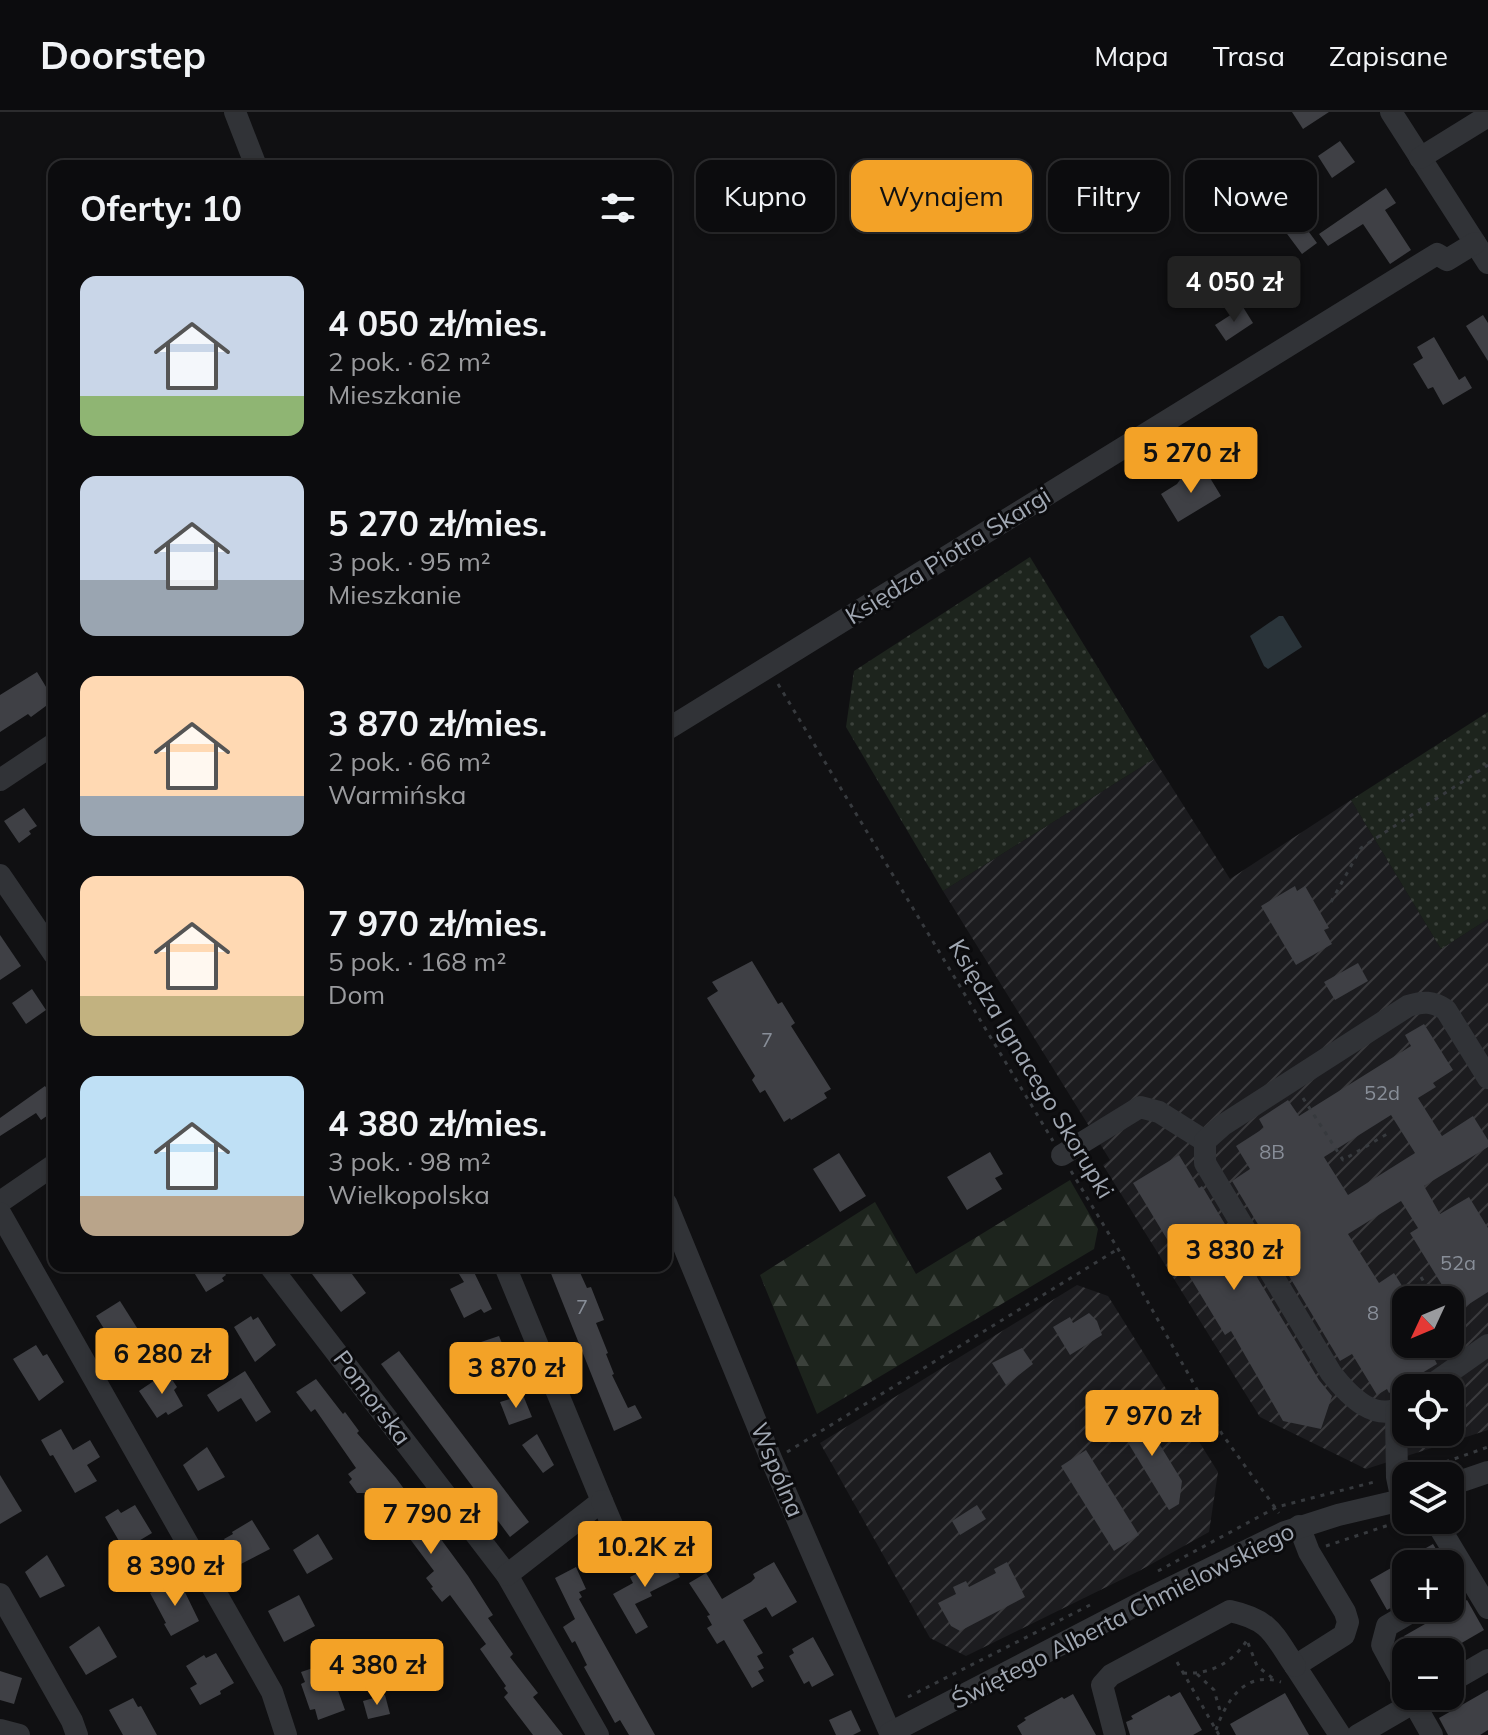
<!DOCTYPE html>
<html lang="pl">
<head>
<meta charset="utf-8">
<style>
	:root { --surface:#0c0c0e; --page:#151517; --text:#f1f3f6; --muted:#9a9b9e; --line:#2c2c2e; --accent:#f3a227 }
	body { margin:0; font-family:Mulish,sans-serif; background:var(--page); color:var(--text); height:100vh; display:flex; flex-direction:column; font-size:30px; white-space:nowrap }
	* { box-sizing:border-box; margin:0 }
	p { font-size:26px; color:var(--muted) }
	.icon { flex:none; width:44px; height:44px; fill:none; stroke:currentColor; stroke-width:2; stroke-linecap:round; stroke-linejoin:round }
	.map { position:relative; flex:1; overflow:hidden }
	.sheet { position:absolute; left:48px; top:48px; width:624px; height:1112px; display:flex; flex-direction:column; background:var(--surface); border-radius:16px; box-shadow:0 2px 6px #0004,0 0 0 2px var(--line) }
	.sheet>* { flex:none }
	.guide { position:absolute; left:696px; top:48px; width:672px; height:72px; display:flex; gap:16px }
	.needle { width:52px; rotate:226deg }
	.buttons { position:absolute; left:1392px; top:1174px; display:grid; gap:16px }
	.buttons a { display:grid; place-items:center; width:72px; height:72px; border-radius:16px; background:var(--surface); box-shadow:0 2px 6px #0004,0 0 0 2px var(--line); font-size:40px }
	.price { position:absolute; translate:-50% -68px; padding:0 18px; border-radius:8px; background:var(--accent); color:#111; font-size:26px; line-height:52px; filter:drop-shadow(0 2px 4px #0008) }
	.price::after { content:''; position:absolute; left:50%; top:48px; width:24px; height:18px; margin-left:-12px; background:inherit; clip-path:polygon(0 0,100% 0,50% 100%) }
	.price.selected { background:#222; color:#fff }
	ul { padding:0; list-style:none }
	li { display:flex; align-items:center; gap:24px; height:200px; padding:0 32px }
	li span { display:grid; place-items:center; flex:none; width:224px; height:160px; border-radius:16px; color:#555 }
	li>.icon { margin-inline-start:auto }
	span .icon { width:96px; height:96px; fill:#fffc; stroke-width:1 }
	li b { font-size:34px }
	h2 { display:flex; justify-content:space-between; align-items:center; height:96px; padding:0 32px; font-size:34px }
	.chip { padding:0 28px; border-radius:16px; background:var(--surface); box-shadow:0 2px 6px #0004,0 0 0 2px var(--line); font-size:28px; line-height:72px }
	.chip.selected { background:var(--accent); color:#111 }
	header { display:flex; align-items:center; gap:48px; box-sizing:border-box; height:112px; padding:0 40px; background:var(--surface); border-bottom:2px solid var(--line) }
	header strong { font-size:38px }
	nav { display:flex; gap:44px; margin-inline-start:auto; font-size:28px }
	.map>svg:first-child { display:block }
	.industrial { fill:url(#industrial-furrows); fill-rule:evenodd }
	.grass { fill:url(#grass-dots) }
	.forest { fill:url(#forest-firs) }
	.water { fill:#2a343a }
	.building { fill:#3f4045; fill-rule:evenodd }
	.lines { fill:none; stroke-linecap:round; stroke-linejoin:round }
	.path { stroke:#373a3e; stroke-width:3; stroke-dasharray:4 6; stroke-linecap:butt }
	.minor { stroke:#313337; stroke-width:22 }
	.labels { text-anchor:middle; stroke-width:6; stroke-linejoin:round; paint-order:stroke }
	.number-label { font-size:20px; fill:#888e98 }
	.street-label { font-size:24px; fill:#a1a8b3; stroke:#0b0b0d }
</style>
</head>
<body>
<header>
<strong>Doorstep</strong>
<nav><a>Mapa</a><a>Trasa</a><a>Zapisane</a></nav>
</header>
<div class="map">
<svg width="1488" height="1623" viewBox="0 0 1488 1623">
	<defs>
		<pattern id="industrial-furrows" width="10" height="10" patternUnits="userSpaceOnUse" patternTransform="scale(2)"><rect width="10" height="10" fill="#1c1c1f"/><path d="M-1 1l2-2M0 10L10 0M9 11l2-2" fill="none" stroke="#3a3a3d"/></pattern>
		<pattern id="grass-dots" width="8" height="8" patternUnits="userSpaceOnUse" patternTransform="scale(2)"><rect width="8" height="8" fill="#1d241d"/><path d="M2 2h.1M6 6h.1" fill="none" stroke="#3b413b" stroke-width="1.8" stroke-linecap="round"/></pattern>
		<pattern id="forest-firs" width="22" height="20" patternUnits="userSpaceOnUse" patternTransform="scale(2)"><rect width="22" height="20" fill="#1d241d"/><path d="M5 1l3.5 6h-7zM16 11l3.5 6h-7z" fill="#3b413b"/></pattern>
	</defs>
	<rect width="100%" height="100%" fill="#101012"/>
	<g class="industrial">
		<path d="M 1154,647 L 1230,767 L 1351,688 L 1441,837 L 1488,807 L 1488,1318 L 1366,1357 L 1260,1305 L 1103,1053 L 1110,1048 L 943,779 ZM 1406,1188 L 1450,1188 L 1450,1232 L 1406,1232 ZM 1406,1276 L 1450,1276 L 1450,1320 L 1406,1320 Z"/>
		<path d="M 1077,1173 L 1108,1184 L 1218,1360 L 1209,1420 L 1139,1459 L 966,1544 L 930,1526 L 820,1331 Z"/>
	</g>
	<g class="grass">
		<path d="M 1030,445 L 1154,647 L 943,779 L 846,615 L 854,559 Z"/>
		<path d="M 1488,600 L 1488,807 L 1441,837 L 1351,688 Z"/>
	</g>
	<path class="forest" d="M 1070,1068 L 1098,1117 L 1094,1137 L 817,1302 L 760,1163 L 875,1090 L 916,1162 Z"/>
	<path class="water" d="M 1279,504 L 1283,504 L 1302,535 L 1268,557 L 1264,554 L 1250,524 Z"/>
	<g class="building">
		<path d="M 1292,0 L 1329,0 L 1303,17 Z"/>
		<path d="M 1340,29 L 1355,50 L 1332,66 L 1318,44 Z"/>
		<path d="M 1288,54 L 1296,66 L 1279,79 L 1317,131 L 1302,142 L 1255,79 Z"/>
		<path d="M 1386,76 L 1396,91 L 1385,98 L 1411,138 L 1390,152 L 1363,112 L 1328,134 L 1319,122 Z"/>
		<path d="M 1243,195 L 1253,211 L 1226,229 L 1215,213 Z"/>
		<path d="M 1483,203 L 1488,211 L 1488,249 L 1466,214 Z"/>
		<path d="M 1434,225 L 1459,268 L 1465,264 L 1472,276 L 1443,293 L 1433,275 L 1428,277 L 1413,252 L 1423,246 L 1417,235 Z"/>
		<path d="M 1204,356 L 1221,384 L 1178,410 L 1161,382 L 1177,372 L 1182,365 L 1187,366 Z"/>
		<path d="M 37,560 L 54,588 L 31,605 L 28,602 L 0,620 L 0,583 Z"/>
		<path d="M 24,696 L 37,714 L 29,719 L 31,722 L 19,731 L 4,709 Z"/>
		<path d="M 1295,774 L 1297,779 L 1305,774 L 1329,816 L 1324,818 L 1332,832 L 1296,853 L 1261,794 Z"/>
		<path d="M 0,823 L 21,854 L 0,868 Z"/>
		<path d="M 752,849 L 778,892 L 782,890 L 795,911 L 791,914 L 831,977 L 824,981 L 827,986 L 791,1008 L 790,1006 L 784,1010 L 765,978 L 760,981 L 752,968 L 755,964 L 707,886 L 718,879 L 712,870 Z"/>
		<path d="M 1358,851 L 1368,869 L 1335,888 L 1324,870 Z"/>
		<path d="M 32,877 L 46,898 L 26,912 L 12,891 Z"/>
		<path d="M 1424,912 L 1453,958 L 1433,971 L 1436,975 L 1418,986 L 1442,1024 L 1473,1004 L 1488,1028 L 1488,1035 L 1424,1074 L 1440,1102 L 1469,1085 L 1488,1116 L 1488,1180 L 1458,1199 L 1410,1121 L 1418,1116 L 1401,1089 L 1348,1122 L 1379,1171 L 1394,1161 L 1411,1188 L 1406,1188 L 1406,1232 L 1452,1232 L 1433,1244 L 1437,1252 L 1389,1281 L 1387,1277 L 1377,1283 L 1352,1242 L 1340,1249 L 1232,1069 L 1250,1057 L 1236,1034 L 1264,1016 L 1259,1007 L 1288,988 L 1299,1004 L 1411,934 L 1405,923 ZM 1391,1003 L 1415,1041 L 1348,1083 L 1324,1045 Z"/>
		<path d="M 45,974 L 54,987 L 54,999 L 41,1008 L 36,1001 L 0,1024 L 0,1006 Z"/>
		<path d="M 990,1040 L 1003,1062 L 995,1066 L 1002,1077 L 967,1098 L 947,1065 Z"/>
		<path d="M 839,1041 L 866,1084 L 840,1100 L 813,1057 Z"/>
		<path d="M 1179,1043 L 1199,1076 L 1202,1074 L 1319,1268 L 1332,1284 L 1321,1317 L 1283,1309 L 1231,1219 L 1225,1223 L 1133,1071 Z"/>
		<path d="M 190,1154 L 220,1154 L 226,1163 L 222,1166 L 224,1169 L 206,1180 Z"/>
		<path d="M 306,1154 L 346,1154 L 366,1181 L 341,1200 Z"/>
		<path d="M 454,1154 L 471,1154 L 492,1197 L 484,1201 L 481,1197 L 464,1206 L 450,1177 L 464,1170 Z"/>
		<path d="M 548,1154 L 577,1154 L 587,1176 L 591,1175 L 604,1208 L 596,1211 L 608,1241 L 606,1242 L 614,1262 L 612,1263 L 628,1296 L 635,1293 L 642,1306 L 614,1319 Z"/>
		<path d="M 120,1189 L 139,1219 L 115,1234 L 96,1204 Z"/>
		<path d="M 1089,1201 L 1097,1209 L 1102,1223 L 1070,1243 L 1053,1215 L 1070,1205 L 1073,1211 Z"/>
		<path d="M 251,1204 L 253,1208 L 258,1205 L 276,1233 L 255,1250 L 234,1215 Z"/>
		<path d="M 184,1221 L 195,1238 L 182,1246 L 171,1229 Z"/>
		<path d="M 499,1224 L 508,1246 L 485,1255 L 475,1232 Z"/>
		<path d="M 36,1233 L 43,1244 L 47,1242 L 64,1270 L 39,1289 L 13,1247 Z"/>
		<path d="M 1022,1236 L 1033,1252 L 1006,1273 L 992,1251 Z"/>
		<path d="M 399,1239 L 529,1410 L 510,1425 L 381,1252 Z"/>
		<path d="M 245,1259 L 271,1300 L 256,1310 L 241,1286 L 218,1300 L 207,1283 Z"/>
		<path d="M 167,1260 L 177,1275 L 174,1278 L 183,1294 L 168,1303 L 166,1300 L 157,1306 L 139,1279 Z"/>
		<path d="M 316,1267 L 343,1302 L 345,1300 L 359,1319 L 357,1321 L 396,1366 L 468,1464 L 493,1503 L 488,1506 L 513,1542 L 510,1545 L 538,1581 L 533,1585 L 563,1623 L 533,1623 L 504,1585 L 508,1581 L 504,1576 L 506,1574 L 480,1537 L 486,1532 L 450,1483 L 442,1490 L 431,1476 L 433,1475 L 426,1466 L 434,1459 L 407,1423 L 408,1421 L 378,1381 L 357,1381 L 349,1370 L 352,1367 L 348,1362 L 356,1356 L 315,1297 L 311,1300 L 296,1280 Z"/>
		<path d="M 523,1283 L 532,1305 L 509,1313 L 500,1290 Z"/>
		<path d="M 1138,1297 L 1182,1369 L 1179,1392 L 1169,1398 L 1116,1311 Z"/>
		<path d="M 61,1317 L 73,1338 L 90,1328 L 100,1345 L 87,1353 L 97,1369 L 75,1381 L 53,1343 L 50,1344 L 41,1328 Z"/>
		<path d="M 537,1322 L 554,1353 L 543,1361 L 522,1333 Z"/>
		<path d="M 207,1335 L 225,1365 L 198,1379 L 183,1353 Z"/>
		<path d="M 1086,1338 L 1139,1423 L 1114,1439 L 1061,1354 Z"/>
		<path d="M 0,1363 L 22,1399 L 0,1412 Z"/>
		<path d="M 135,1393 L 152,1421 L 137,1430 L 139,1433 L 126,1441 L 105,1405 L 118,1397 L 121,1401 Z"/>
		<path d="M 977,1393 L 986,1407 L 960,1423 L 952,1409 Z"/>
		<path d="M 252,1408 L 270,1437 L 239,1453 L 224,1427 L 233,1422 L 232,1420 Z"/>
		<path d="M 318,1422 L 333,1447 L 307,1462 L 293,1438 Z"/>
		<path d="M 1433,1432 L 1445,1452 L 1406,1452 L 1406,1487 L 1387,1498 L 1370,1468 Z"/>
		<path d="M 669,1441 L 680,1465 L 650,1480 L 652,1484 L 635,1492 L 648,1515 L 636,1522 L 613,1482 L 633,1471 L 630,1465 L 644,1458 L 641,1454 Z"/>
		<path d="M 47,1443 L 65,1474 L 40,1486 L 25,1460 Z"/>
		<path d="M 774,1450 L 797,1490 L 772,1505 L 766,1495 L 743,1508 L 763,1541 L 757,1544 L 764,1556 L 758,1559 L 764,1569 L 752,1576 L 724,1528 L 717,1532 L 707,1516 L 712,1513 L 707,1504 L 710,1503 L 689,1471 L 706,1461 L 722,1487 L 751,1470 L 755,1466 L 753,1462 Z"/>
		<path d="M 1007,1450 L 1025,1485 L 960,1519 L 951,1514 L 938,1491 L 956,1482 L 953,1475 L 966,1469 L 969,1475 L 996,1461 L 994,1457 Z"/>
		<path d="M 576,1455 L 586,1477 L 579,1480 L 582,1485 L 579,1487 L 655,1623 L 629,1623 L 620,1608 L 615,1611 L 584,1555 L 587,1553 L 575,1529 L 572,1531 L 563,1515 L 575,1507 L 555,1466 Z"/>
		<path d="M 180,1470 L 199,1509 L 171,1524 L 164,1512 L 166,1511 L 150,1481 L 164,1474 L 166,1478 Z"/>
		<path d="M 299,1483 L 315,1514 L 284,1530 L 268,1499 Z"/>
		<path d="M 1467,1488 L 1484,1518 L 1446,1540 L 1412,1540 L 1404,1524 Z"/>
		<path d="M 99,1514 L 117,1545 L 86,1563 L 69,1535 Z"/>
		<path d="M 813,1525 L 834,1563 L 812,1575 L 809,1569 L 804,1572 L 789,1544 L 794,1541 L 792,1537 Z"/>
		<path d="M 216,1541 L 234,1571 L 220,1579 L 221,1582 L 200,1593 L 190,1576 L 197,1572 L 186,1554 L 204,1543 L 206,1546 Z"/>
		<path d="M 328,1551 L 345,1598 L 318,1608 L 315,1597 L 310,1598 L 301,1572 L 305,1570 L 301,1560 Z"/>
		<path d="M 0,1559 L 22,1566 L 14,1592 L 0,1588 Z"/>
		<path d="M 1488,1578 L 1488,1618 L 1480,1623 L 1448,1623 L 1439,1606 Z"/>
		<path d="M 1180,1580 L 1202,1618 L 1193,1623 L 1130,1623 L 1126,1610 L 1133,1607 L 1131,1604 L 1169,1583 L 1171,1585 Z"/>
		<path d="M 1285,1581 L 1309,1623 L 1236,1623 L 1230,1612 Z"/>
		<path d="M 1073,1582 L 1096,1623 L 1022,1623 L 1017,1614 L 1026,1608 L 1024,1606 L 1062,1585 L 1064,1587 Z"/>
		<path d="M 385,1583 L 390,1602 L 368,1607 L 363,1589 Z"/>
		<path d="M 133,1586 L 138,1595 L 141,1594 L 157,1623 L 123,1623 L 109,1598 Z"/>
		<path d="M 851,1598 L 861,1619 L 853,1623 L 836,1623 L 829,1608 Z"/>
	</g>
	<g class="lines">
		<g class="path">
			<path d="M 778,572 L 1053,1029"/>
			<path d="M 1331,790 L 1361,736 L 1488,653"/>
			<path d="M 1303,986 L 1343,1048 L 1387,1022"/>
			<path d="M 1071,1059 L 1118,1137 L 1222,1322 L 1279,1401"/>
			<path d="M 1421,1165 L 1435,1188"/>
			<path d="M 1450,1213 L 1461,1231"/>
			<path d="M 787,1340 L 1118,1137"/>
			<path d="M 1417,1360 L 1488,1335"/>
			<path d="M 1326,1434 L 1395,1411"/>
			<path d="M 1158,1459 L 1277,1395 L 1378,1369"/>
			<path d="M 1248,1531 L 1257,1554 L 1275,1568"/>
			<path d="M 1177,1550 L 1219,1623"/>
			<path d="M 1183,1561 C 1212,1563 1235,1549 1249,1525"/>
			<path d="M 1197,1562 L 1214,1578 L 1221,1602"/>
			<path d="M 908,1585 L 1090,1493"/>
			<path d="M 1216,1618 C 1226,1589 1245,1558 1281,1570"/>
		</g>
		<g class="minor">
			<path d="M 235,0 L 256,54"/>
			<path d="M 1391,0 L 1488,151"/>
			<path d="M 1420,46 L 1488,4"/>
			<path d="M 666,618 L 1437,142 L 1447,148 L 1475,131"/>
			<path d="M 0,668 L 54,632"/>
			<path d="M 0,763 L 54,842"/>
			<path d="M 1062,1043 L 1140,995 L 1159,1000 L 1205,1029"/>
			<path d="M 0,1090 L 54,1053"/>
			<path d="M 666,1091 L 772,1349 L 891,1623"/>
			<path d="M 0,1101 L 272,1580 L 286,1623"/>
			<path d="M 270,1154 L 507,1463 L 598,1623"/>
			<path d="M 505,1154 L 602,1389 L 507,1463"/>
			<path d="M 1427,1276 L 1488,1233"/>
			<path d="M 1406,1292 C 1377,1314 1349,1284 1331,1261 L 1205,1051 L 1205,1029 L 1223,1013 L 1408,894 C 1423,889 1433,889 1446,898 L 1488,966"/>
			<path d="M 1396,1300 L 1397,1365 L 1402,1389"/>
			<path d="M 1450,1373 L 1488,1360"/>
			<path d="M 602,1389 L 621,1434"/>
			<path d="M 1435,1408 L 1488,1496"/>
			<path d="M 1299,1414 L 1309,1440 L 1345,1500 L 1348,1510 L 1344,1523 L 1295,1554 L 1340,1623"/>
			<path d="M 0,1482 L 72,1609 L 77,1623"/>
			<path d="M 1450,1570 L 1488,1548"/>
			<path d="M 1406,1577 L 1382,1533 L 1387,1514 L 1418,1496"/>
			<path d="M 1410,1584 L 1432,1623"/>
			<path d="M 0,1618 L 19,1623"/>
			<path d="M 890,1621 L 1150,1486 L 1285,1420 L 1338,1403 L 1406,1387"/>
			<path d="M 1115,1623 L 1102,1573 L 1111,1563 L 1230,1499 C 1271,1508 1273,1522 1295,1554"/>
			<path d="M 1358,1623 L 1425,1584"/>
		</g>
	</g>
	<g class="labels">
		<g class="number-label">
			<text x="767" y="935">7</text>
			<text x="1382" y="988">52d</text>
			<text x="1272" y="1047">8B</text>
			<text x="1458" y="1158">52a</text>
			<text x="582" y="1202">7</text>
			<text x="1373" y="1208">8</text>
		</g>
		<g class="street-label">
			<text transform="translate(948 444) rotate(-32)" y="8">Księdza Piotra Skargi</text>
			<text transform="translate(1031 957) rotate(59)" y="8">Księdza Ignacego Skorupki</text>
			<text transform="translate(372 1286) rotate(53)" y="8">Pomorska</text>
			<text transform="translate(777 1358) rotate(67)" y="8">Wspólna</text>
			<text transform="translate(1123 1504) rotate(-27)" y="8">Świętego Alberta Chmielowskiego</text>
		</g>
	</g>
</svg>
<div class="buttons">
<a><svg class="needle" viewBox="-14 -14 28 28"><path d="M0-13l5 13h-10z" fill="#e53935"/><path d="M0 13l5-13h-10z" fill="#9a9b9e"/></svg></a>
<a><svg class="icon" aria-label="locate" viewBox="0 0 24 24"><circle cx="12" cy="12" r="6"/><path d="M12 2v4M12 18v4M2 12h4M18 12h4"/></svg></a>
<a><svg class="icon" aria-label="layers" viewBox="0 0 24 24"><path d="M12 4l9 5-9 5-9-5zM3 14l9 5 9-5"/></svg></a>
<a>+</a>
<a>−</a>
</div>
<b class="price selected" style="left:1234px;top:212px">4 050 zł</b>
<b class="price" style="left:1191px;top:383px">5 270 zł</b>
<b class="price" style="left:1234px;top:1180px">3 830 zł</b>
<b class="price" style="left:162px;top:1284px">6 280 zł</b>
<b class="price" style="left:516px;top:1298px">3 870 zł</b>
<b class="price" style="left:1152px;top:1346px">7 970 zł</b>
<b class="price" style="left:431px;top:1444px">7 790 zł</b>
<b class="price" style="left:645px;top:1477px">10.2K zł</b>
<b class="price" style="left:175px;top:1496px">8 390 zł</b>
<b class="price" style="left:377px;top:1595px">4 380 zł</b>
<div class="guide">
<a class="chip">Kupno</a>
<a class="chip selected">Wynajem</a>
<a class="chip">Filtry</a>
<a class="chip">Nowe</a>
</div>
<section class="sheet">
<h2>Oferty: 10<svg class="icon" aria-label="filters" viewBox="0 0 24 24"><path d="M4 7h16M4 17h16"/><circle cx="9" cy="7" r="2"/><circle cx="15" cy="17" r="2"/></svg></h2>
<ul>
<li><span style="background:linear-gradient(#c9d6e8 75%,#8fb573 0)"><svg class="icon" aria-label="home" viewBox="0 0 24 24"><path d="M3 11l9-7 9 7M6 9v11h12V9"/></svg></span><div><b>4 050 zł/mies.</b><p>2 pok. · 62 m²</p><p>Mieszkanie</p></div></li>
<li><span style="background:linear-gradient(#c9d6e8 65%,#9aa5b1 0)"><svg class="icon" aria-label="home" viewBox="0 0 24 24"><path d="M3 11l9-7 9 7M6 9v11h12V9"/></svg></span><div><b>5 270 zł/mies.</b><p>3 pok. · 95 m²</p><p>Mieszkanie</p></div></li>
<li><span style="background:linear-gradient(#ffd9b3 75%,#9aa5b1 0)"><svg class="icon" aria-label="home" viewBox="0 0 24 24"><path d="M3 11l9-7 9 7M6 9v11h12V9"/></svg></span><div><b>3 870 zł/mies.</b><p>2 pok. · 66 m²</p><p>Warmińska</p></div></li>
<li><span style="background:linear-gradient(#ffd9b3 75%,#c2b280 0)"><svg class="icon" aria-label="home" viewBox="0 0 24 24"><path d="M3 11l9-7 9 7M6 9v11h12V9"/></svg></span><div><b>7 970 zł/mies.</b><p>5 pok. · 168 m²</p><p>Dom</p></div></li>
<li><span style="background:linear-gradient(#bfe0f5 75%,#b9a48a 0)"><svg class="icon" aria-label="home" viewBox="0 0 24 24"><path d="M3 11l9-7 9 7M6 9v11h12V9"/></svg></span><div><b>4 380 zł/mies.</b><p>3 pok. · 98 m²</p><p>Wielkopolska</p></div></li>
</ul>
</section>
</div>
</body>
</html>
